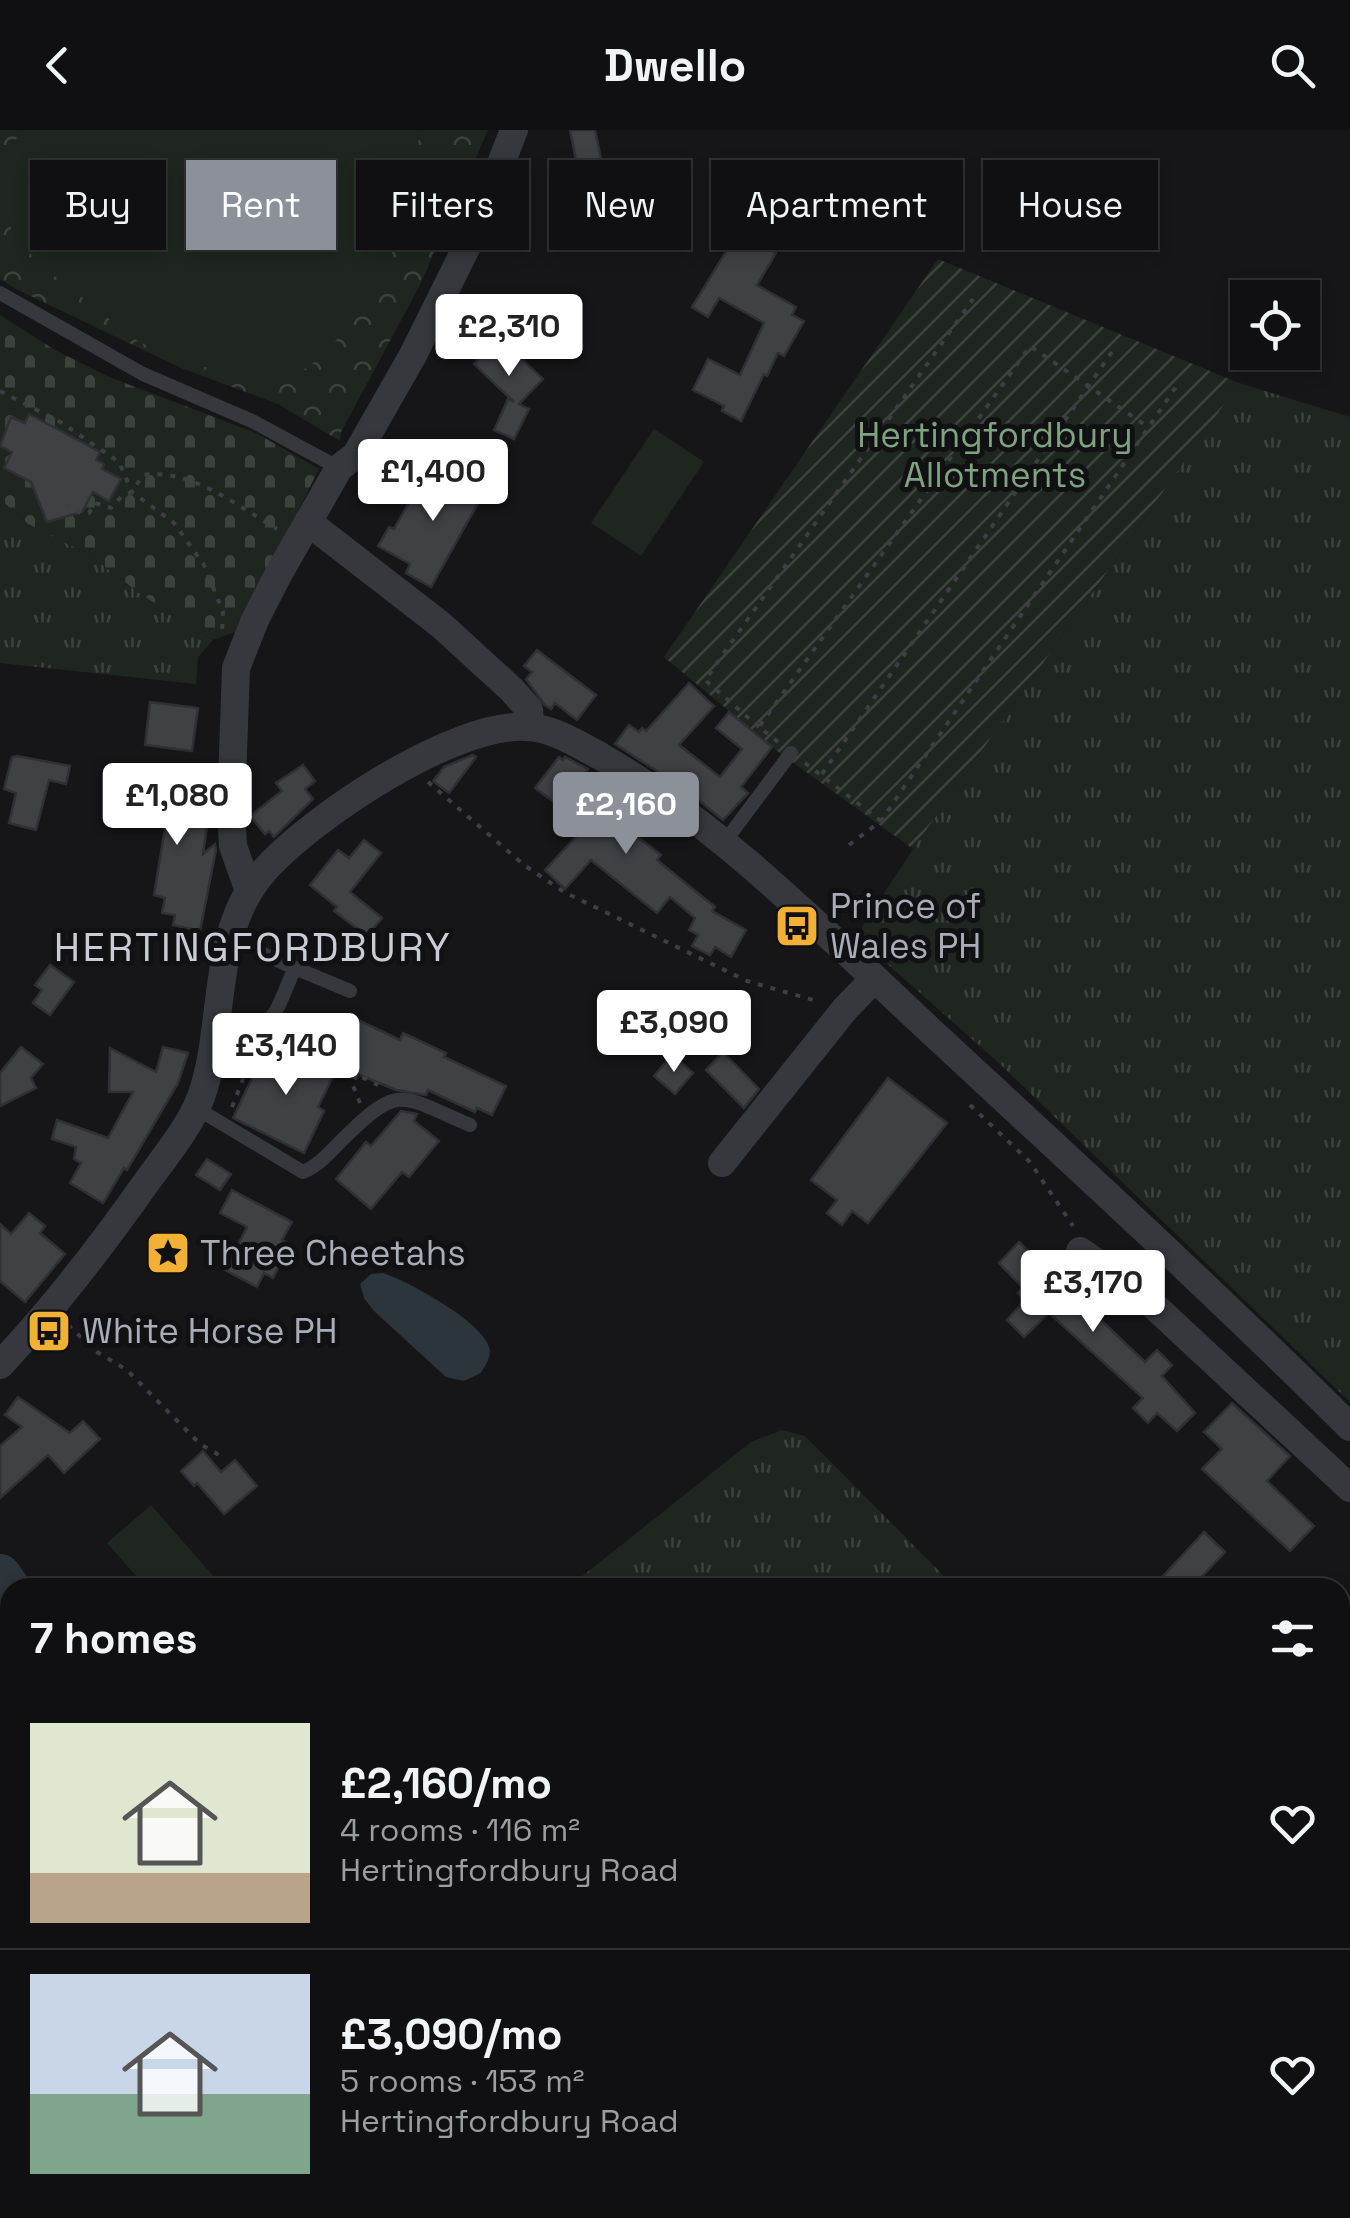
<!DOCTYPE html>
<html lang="en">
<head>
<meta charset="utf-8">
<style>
	:root { --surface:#101012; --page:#19191b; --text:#f1f3f6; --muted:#9c9d9f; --line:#303032; --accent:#8c9099 }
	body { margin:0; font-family:"Space Grotesk",sans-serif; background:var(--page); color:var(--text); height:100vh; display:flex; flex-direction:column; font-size:38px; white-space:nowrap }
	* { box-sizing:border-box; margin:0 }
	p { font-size:32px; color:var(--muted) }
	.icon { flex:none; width:55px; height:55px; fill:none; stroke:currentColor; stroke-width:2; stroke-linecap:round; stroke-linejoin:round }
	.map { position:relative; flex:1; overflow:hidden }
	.drawer { position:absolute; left:0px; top:1448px; width:1350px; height:642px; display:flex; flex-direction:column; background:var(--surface); border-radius:30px 30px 0 0; box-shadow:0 5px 15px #0003,0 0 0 2px var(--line) }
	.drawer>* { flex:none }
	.top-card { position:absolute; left:30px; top:30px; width:1290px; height:90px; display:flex; gap:20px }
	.tools { position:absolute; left:1230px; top:150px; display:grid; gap:20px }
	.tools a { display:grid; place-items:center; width:90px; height:90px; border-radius:0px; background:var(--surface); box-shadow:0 5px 15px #0003,0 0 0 2px var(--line); font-size:50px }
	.price { position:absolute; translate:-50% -85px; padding:0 22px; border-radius:10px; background:#fff; color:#222; font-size:32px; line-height:65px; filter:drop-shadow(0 2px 5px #0008) }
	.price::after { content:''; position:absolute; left:50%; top:60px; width:30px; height:22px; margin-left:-15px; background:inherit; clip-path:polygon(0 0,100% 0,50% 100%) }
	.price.current { background:var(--accent); color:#fff }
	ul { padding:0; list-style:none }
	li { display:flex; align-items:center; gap:30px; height:250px; padding:0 30px }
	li+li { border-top:2px solid var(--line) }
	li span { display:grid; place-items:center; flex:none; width:280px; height:200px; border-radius:0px; color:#555 }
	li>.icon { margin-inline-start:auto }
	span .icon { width:120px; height:120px; fill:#fffc; stroke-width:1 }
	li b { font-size:42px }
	h2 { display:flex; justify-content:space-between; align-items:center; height:120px; padding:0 30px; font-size:42px }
	.chip { padding:0 35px; border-radius:0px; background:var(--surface); box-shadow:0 5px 15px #0003,0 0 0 2px var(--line); font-size:35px; line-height:90px }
	.chip.current { background:var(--accent); color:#fff }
	header { display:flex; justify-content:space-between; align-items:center; height:130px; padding:0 30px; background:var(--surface); font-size:45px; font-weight:700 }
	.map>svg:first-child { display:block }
	.grass { fill:url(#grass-tufts) }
	.forest { fill:url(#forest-firs) }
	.cemetery { fill:url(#cemetery-stones) }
	.park { fill:url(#park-crowns) }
	.garden { fill:url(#garden-furrows) }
	.pitch { fill:#1e261f }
	.water { fill:#2c353c }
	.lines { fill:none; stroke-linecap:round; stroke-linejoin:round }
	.stream { stroke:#2c353c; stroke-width:8 }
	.river { stroke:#2c353c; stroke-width:42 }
	.building { fill:#404145; stroke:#303034; stroke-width:2.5 }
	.path { stroke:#3d3f44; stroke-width:4; stroke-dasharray:5 8; stroke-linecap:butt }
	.lane { stroke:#37383d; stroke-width:14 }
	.street { stroke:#37383d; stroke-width:28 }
	.labels { text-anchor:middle; stroke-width:10; stroke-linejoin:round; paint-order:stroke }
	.park-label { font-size:35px; fill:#7fa381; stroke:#111113 }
	.poi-label { font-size:35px; fill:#a8adb8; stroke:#111113; text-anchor:start }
	.quarter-label { font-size:40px; letter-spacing:2.5px; fill:#c9ccd4; stroke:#111113 }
</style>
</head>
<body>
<header><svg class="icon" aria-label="back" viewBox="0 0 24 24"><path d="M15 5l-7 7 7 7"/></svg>Dwello<svg class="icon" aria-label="search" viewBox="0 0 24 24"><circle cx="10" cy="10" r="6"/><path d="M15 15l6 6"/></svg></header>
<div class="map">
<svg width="1350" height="2088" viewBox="0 0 1350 2088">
	<defs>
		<pattern id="grass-tufts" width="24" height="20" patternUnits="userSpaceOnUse" patternTransform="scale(2.5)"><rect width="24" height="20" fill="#1e261f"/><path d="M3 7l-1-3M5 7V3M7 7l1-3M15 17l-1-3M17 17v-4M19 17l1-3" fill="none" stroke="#3c433d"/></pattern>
		<pattern id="forest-firs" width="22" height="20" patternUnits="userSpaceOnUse" patternTransform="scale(2.5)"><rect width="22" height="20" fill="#1e261f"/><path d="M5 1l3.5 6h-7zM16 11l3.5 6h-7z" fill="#3c433d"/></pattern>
		<pattern id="cemetery-stones" width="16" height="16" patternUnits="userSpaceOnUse" patternTransform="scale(2.5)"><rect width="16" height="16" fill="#1e261f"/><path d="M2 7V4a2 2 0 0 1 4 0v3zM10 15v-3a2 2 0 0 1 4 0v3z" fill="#3c433d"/></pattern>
		<pattern id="park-crowns" width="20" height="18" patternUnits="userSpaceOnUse" patternTransform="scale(2.5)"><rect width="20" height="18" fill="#1e261f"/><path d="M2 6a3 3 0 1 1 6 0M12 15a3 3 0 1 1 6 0" fill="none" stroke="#3c433d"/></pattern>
		<pattern id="garden-furrows" width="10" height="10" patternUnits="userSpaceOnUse" patternTransform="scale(2.5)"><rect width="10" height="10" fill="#1e261f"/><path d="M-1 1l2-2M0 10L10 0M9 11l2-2" fill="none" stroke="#3c433d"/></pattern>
	</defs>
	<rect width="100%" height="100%" fill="#161618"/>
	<g class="grass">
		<path d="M 1239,253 L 1350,287 L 1350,1272 L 1000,934 L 856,806 L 913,719 Z"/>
		<path d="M 0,369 L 28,394 L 88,424 L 142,465 L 213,510 L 198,527 L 196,554 L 0,533 Z"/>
		<path d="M 782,1300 L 805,1306 L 938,1440 L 952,1457 L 573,1457 L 580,1448 L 751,1312 Z"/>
		<path d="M 10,1777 L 10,2080 L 263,2080 L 274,2088 L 0,2088 L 0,1795 Z"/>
	</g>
	<g class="forest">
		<path d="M 1350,1954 L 1350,2088 L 916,2088 L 922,2080 L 1340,2080 L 1340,1955 Z"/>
		<path d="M 312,2080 L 644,2080 L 652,2088 L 326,2088 Z"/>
	</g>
	<path class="cemetery" d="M 0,185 L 55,220 L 109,247 L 256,303 L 319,339 L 238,501 L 213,510 L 142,465 L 88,424 L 28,394 L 0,369 Z"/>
	<path class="park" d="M 0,0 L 488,0 L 420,155 L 341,302 L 340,311 L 278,274 L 181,238 L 16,159 L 0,149 Z"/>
	<path class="garden" d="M 938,129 L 1239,253 L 913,719 L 781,624 L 664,527 Z"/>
	<g class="pitch">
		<path d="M 20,0 L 420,0 L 415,36 L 391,125 L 328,223 L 297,244 L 272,249 L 237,249 L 139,212 L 38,133 L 12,100 L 0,74 L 0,47 Z"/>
		<path d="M 654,299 L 704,332 L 641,426 L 591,393 Z"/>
		<path d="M 151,1375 L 223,1457 L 146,1457 L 107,1413 Z"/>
	</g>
	<path class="water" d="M 383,1143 C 406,1150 488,1194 490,1221 C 490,1229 485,1236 481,1243 L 464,1251 L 446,1247 L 374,1181 L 364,1168 L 360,1154 L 371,1144 Z"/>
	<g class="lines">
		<g class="stream">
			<path d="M 0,1486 L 10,1505"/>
			<path d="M 0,2047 L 10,2063"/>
			<path d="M 21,2080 L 26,2088"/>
			<path d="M 349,2080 L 357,2088"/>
		</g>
		<g class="river">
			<path d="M 0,1445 L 10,1459"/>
			<path d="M 583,2080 L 601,2083 L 606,2088"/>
		</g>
	</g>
	<g class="building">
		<path d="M 570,0 L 595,0 L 604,43 L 622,39 L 637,111 L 614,116 L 612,102 L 599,104 L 594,85 L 587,86 Z"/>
		<path d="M 738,102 L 776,123 L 757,155 L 796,177 L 792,185 L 804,191 L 784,226 L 778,223 L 767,246 L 764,244 L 741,291 L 722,281 L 724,276 L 693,260 L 708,229 L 740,245 L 764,193 L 719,168 L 708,187 L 692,177 Z"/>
		<path d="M 509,196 L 525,211 L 515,223 L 543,249 L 519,274 L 529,279 L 514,309 L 494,300 L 508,269 L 514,272 L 474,234 Z"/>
		<path d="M 29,284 L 100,322 L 96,330 L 104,334 L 102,339 L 121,349 L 109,371 L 93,362 L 82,382 L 47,392 L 31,352 L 4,338 L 12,322 L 0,316 L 11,287 L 25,293 Z"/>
		<path d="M 447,337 L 486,359 L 431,457 L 406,443 L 410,434 L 378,416 L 389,397 L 394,399 L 425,344 L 438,351 Z"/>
		<path d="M 537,520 L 596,565 L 577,590 L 555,573 L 551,579 L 545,575 L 526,549 L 532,542 L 524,536 Z"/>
		<path d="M 689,553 L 714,576 L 679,615 L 720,647 L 742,619 L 716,598 L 729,582 L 772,617 L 741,657 L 748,663 L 723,690 L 686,660 L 615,614 L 629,595 L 639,602 L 642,598 L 646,601 Z"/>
		<path d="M 150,572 L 198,578 L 192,621 L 145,615 Z"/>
		<path d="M 473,625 L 476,627 L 449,663 L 433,651 L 444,637 Z"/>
		<path d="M 17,626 L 70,636 L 66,654 L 49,650 L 36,700 L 9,693 L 16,663 L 4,659 L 12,627 Z"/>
		<path d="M 559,627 L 563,630 L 565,627 L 588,639 L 583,646 L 622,676 L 613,688 L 661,725 L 657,730 L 715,777 L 712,781 L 746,800 L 731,827 L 715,817 L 710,825 L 692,816 L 698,805 L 689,800 L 695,788 L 670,767 L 657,783 L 591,730 L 565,759 L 545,740 L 586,696 L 535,658 Z"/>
		<path d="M 303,635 L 315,651 L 305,659 L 313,669 L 274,707 L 269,701 L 265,704 L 250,686 L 282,661 L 276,653 Z"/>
		<path d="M 126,647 L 160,654 L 159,661 L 211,669 L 203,724 L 215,714 L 216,720 L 200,801 L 173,795 L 175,785 L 162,783 L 165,768 L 154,765 L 166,692 L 118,680 Z"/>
		<path d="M 364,710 L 381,723 L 350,762 L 382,788 L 367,806 L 334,781 L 337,777 L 310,755 L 338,720 L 349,728 Z"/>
		<path d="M 50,835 L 74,852 L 50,885 L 33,873 L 42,860 L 35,855 Z"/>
		<path d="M 358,890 L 400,910 L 403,903 L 446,923 L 444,927 L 506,956 L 492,985 L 477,978 L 475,982 L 428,960 L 426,965 L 396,960 L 336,935 Z"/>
		<path d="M 21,917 L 43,934 L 31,948 L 36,958 L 0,976 L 0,943 Z"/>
		<path d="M 163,917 L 188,923 L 178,953 L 127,1040 L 124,1038 L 103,1073 L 70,1053 L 81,1033 L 74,1029 L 76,1017 L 52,1009 L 57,990 L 108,1008 L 133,962 L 109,962 L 110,918 L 156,942 Z"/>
		<path d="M 266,919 L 289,930 L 295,919 L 337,938 L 318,977 L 324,981 L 304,1023 L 233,988 Z"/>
		<path d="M 723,922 L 759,959 L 744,978 L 706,940 Z"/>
		<path d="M 672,925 L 693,943 L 675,964 L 654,946 Z"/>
		<path d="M 888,948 L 947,993 L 868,1093 L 852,1081 L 842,1095 L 827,1083 L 837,1070 L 811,1050 Z"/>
		<path d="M 401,981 L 417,984 L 414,991 L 439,1011 L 409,1047 L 402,1042 L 371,1079 L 336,1049 L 366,1012 L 371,1016 Z"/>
		<path d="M 207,1029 L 231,1044 L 220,1060 L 196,1045 Z"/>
		<path d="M 232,1060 L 292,1092 L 282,1110 L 290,1114 L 273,1148 L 264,1143 L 257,1157 L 225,1140 L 247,1097 L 220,1083 Z"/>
		<path d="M 29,1083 L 45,1096 L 40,1103 L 65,1124 L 25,1172 L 0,1151 L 0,1094 L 11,1104 Z"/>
		<path d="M 1019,1112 L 1068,1161 L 1079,1149 L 1097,1166 L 1087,1177 L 1145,1232 L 1157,1220 L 1172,1235 L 1162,1246 L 1195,1283 L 1177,1301 L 1157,1283 L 1148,1293 L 1133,1278 L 1143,1268 L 1049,1183 L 1024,1207 L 1007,1190 L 1025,1170 L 1018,1163 L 1023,1158 L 999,1133 Z"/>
		<path d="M 18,1267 L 70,1303 L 83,1291 L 100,1309 L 64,1343 L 48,1325 L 0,1368 L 0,1316 L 22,1297 L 5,1285 Z"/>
		<path d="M 1232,1273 L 1290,1326 L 1267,1351 L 1314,1396 L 1290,1421 L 1202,1339 L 1222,1319 L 1204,1302 Z"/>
		<path d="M 203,1321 L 221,1342 L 235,1330 L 257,1356 L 224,1384 L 197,1353 L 194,1356 L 181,1341 Z"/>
		<path d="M 1204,1402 L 1225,1422 L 1191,1458 L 1152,1458 Z"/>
	</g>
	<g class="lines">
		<g class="path">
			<path d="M 0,261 L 62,293 L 119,332 L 132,362 L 174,393 L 204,435 L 223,482 L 222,501"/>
			<path d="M 65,374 L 82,384 L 89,383 L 95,373 L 111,378 L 122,366 L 132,362 L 143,345 C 191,338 237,376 277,399"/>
			<path d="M 759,597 L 705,550 L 973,169"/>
			<path d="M 778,612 L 759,597 L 1030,216 L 1148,297"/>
			<path d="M 805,633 L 881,691"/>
			<path d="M 822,644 L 1116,216"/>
			<path d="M 428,652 L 524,735 L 564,762 L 747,851 L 820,872"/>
			<path d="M 849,715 L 881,691 L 1180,251"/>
			<path d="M 339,936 L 378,955"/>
			<path d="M 357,945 L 352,953 L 360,973"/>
			<path d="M 970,975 L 1030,1032 L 1073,1096"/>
			<path d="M 232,977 L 258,911"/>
			<path d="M 68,1195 L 97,1222 L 127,1240 L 200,1314 L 219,1325"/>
			<path d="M 0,1706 L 10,1719"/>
			<path d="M 0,1779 L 10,1762"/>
			<path d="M 273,2080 L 282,2088"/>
		</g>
		<g class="lane">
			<path d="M 0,163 L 143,244 L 252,291 L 339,338"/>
			<path d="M 723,714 L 791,623"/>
			<path d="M 261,823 L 295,838"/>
			<path d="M 216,893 C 281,897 269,894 295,838 L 350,861"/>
			<path d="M 196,978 L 303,1042 C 318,1036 328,1024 340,1012 C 400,953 397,964 470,995"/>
		</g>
		<g class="street">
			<path d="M 308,392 L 441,495 L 512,560 L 529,579 L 530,596"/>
			<path d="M 249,761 L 233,716 L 231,680 L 236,538 L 255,490 L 279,443 L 339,338 L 356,325 L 413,225 L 476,98 L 514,0"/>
			<path d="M 722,1033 L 845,879 L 874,849"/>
			<path d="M 1080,1121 L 1138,1161 L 1350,1358"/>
			<path d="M 0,1235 C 54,1178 103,1114 148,1050 C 167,1024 190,996 201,967 C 227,894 209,803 264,741 C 312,687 454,592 527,597 C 553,598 577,614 600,626 C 728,700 839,817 948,917 C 1083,1042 1219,1167 1350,1297"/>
		</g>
	</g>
	<defs>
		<symbol id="bus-square" viewBox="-11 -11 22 22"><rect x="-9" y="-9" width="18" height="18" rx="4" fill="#f2b134" stroke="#111113"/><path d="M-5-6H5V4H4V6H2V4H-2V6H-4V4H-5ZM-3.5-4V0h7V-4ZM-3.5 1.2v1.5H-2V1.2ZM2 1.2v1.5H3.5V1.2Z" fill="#111"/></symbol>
		<symbol id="sight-square" viewBox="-11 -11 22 22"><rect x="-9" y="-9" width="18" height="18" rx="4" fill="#f2b134" stroke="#111113"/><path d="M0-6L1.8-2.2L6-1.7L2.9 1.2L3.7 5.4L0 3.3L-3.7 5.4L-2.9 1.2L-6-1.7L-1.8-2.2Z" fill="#111"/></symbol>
	</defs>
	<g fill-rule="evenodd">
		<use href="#bus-square" x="772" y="771" width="50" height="50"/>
		<use href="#sight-square" x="143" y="1098" width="50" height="50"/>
		<use href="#bus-square" x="24" y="1176" width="50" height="50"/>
	</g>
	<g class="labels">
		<g class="park-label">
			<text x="995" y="317">Hertingfordbury<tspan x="995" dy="40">Allotments</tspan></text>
		</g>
		<g class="poi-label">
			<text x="830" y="788">Prince of<tspan x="830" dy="40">Wales PH</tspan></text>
			<text x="200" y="1135">Three Cheetahs</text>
			<text x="82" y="1213">White Horse PH</text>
		</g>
		<g class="quarter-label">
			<text x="253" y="831">HERTINGFORDBURY</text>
		</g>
	</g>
</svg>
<div class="tools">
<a><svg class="icon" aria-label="locate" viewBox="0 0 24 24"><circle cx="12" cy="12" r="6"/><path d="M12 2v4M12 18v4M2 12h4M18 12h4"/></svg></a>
</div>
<b class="price" style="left:509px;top:249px">£2,310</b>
<b class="price" style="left:433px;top:394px">£1,400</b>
<b class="price" style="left:177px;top:718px">£1,080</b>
<b class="price current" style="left:626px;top:727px">£2,160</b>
<b class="price" style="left:674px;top:945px">£3,090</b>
<b class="price" style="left:286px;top:968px">£3,140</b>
<b class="price" style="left:1093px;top:1205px">£3,170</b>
<div class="top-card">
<a class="chip">Buy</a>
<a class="chip current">Rent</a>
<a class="chip">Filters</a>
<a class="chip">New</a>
<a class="chip">Apartment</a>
<a class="chip">House</a>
</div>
<section class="drawer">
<h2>7 homes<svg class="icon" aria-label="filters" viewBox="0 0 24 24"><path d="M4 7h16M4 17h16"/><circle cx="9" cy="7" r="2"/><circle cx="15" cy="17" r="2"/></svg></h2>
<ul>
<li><span style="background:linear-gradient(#dfe7d0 75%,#b9a48a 0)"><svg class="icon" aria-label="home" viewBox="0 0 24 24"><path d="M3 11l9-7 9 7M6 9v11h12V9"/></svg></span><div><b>£2,160/mo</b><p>4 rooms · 116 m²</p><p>Hertingfordbury Road</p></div><svg class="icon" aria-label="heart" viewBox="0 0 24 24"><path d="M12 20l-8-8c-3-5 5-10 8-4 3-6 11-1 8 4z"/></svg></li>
<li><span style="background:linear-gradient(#c9d6e8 60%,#7fa58c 0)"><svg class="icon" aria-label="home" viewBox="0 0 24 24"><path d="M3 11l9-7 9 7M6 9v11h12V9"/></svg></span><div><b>£3,090/mo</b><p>5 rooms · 153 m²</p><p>Hertingfordbury Road</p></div><svg class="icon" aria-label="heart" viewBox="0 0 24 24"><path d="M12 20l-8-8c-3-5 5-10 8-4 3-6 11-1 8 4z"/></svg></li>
</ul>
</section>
</div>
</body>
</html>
